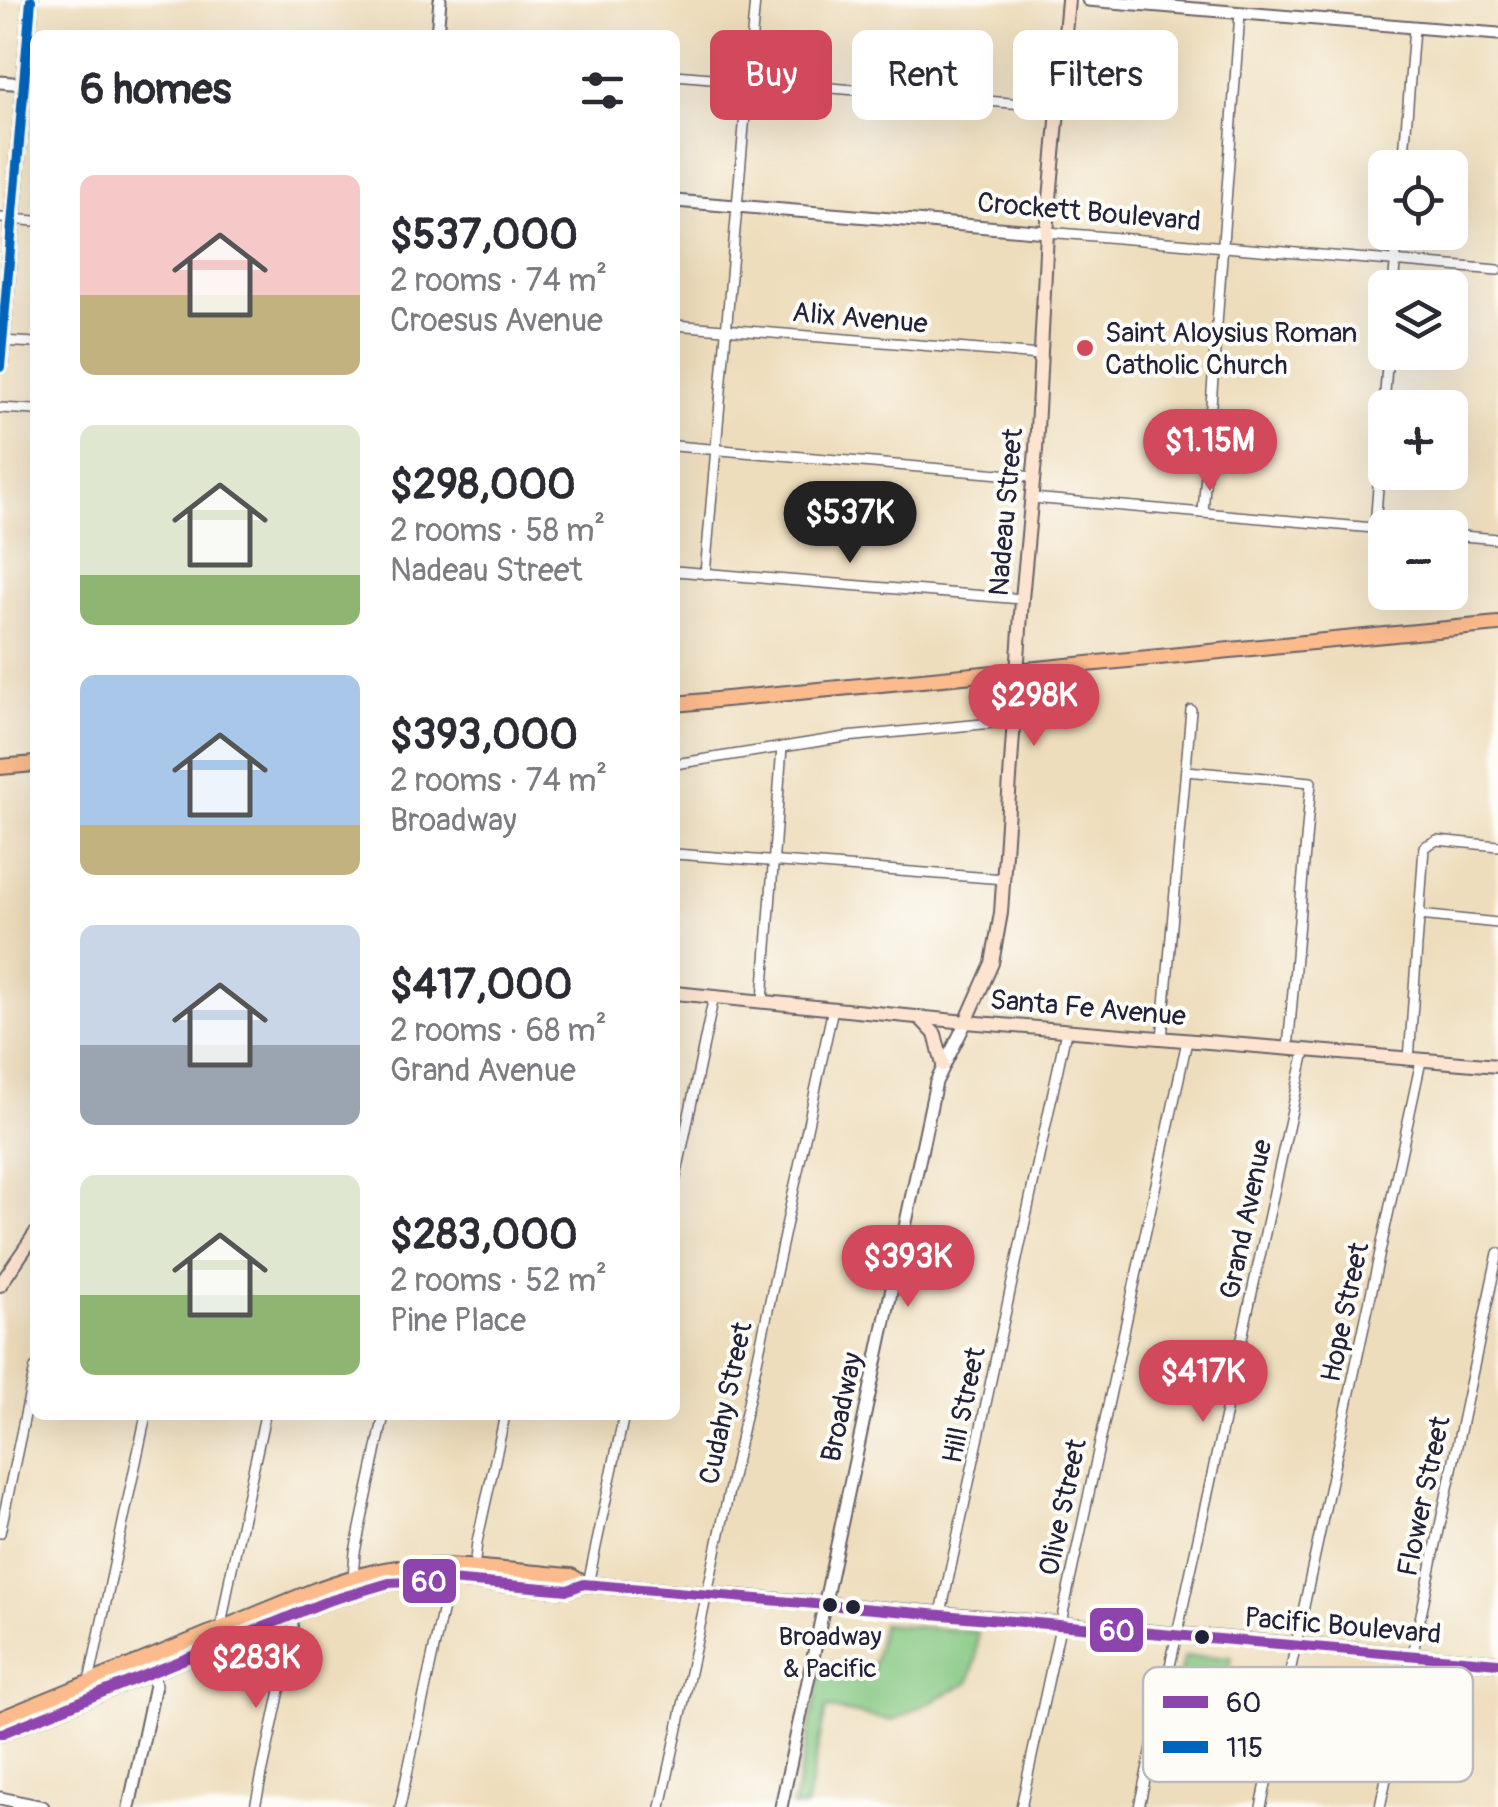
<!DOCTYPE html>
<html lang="en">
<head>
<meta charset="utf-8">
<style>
	:root { --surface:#fff; --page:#f7f7f7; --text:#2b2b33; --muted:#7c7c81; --accent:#d1495b }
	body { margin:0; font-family:Pangolin,sans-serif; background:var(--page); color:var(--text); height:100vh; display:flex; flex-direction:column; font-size:38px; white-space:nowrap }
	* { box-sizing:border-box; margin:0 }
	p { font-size:32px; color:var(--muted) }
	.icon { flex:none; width:55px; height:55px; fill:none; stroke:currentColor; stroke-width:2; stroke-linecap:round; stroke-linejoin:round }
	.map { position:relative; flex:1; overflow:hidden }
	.drawer { position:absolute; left:30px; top:30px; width:650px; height:1390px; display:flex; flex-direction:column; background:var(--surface); border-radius:15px; box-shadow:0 10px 40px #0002 }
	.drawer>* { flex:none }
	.guide { position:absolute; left:710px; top:30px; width:638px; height:90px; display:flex; gap:20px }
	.controls { position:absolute; left:1368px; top:150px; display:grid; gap:20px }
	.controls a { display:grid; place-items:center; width:100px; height:100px; border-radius:15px; background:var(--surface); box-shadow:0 10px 40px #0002; font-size:50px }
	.price { position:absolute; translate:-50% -85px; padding:0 22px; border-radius:35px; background:var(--accent); color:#fff; font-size:32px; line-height:65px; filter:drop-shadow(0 2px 5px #0008) }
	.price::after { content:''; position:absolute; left:50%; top:60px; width:30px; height:22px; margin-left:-15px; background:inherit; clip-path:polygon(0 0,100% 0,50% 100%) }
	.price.selected { background:#222; color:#fff }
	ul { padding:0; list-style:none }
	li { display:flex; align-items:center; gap:30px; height:250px; padding:0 50px }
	li span { display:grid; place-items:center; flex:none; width:280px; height:200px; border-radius:15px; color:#555 }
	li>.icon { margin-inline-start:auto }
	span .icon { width:120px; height:120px; fill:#fffc; stroke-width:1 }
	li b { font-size:42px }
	h2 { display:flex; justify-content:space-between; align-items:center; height:120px; padding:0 50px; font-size:42px }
	.tag { padding:0 35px; border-radius:15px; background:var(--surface); box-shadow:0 10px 40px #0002; font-size:35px; line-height:90px }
	.tag.selected { background:var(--accent); color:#fff }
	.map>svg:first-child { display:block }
	.green { fill:#84c781; stroke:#53745e; stroke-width:2.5 }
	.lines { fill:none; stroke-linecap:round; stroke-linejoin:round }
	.minor-casing { stroke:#696368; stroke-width:12 }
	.tertiary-casing { stroke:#696368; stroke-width:15 }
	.secondary-casing { stroke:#696368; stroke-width:16 }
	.primary-casing { stroke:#696368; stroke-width:18 }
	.minor { stroke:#fff; stroke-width:9 }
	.tertiary { stroke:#fff; stroke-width:11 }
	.secondary { stroke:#fde4d1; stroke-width:12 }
	.primary { stroke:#fbbb8d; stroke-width:14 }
	.bus-1-casing { stroke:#fdfcf7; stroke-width:18 }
	.bus-2-casing { stroke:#fdfcf7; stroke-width:18 }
	.bus-1 { stroke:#8e44ad; stroke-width:10 }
	.bus-2 { stroke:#0065bd; stroke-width:10 }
	.poi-dot { fill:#d1495b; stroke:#fdfcf7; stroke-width:4 }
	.bus-dot { fill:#22223b; stroke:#fdfcf7; stroke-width:4 }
	.labels { text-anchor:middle; stroke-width:8; stroke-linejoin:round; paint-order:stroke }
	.bus-label { font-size:26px; fill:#22223b; stroke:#fdfcf7 }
	.street-label { font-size:28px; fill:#22223b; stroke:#fdfcf7 }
	.poi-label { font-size:28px; fill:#22223b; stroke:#fdfcf7; text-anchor:start }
	.key { fill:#fdfcf7; stroke:#bbbbbf; stroke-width:2.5 }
	.key-label { font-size:28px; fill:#22223b }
	.line-badge { stroke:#fdfcf7; stroke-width:4 }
	.badge-label { font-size:28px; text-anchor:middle; font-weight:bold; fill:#fff }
</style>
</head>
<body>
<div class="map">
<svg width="1498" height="1807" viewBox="0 0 1498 1807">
	<rect width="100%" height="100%" fill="#fdfcf7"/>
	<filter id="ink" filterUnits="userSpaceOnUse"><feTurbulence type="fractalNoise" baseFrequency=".01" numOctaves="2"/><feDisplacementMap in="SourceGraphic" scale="20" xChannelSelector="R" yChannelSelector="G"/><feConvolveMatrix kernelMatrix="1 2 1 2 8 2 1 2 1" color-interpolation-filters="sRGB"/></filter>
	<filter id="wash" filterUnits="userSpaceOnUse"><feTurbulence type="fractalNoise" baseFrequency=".0048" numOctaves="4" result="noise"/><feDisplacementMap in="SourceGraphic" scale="40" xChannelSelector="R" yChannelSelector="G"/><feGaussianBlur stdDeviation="2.25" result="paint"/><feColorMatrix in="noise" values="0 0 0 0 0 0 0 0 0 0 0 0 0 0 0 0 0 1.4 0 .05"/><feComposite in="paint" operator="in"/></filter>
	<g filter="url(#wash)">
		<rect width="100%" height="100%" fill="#eeddbc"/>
		<g class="green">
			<path d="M 882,1624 L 978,1632 L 976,1659 L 969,1682 L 893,1721 L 826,1708 L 806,1807 L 793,1807 L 823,1662 L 872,1672 Z"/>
			<path d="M 1232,1656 L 1222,1700 L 1176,1695 L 1184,1657 Z"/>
		</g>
	</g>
	<g filter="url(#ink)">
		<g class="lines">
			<defs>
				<g id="minor">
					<path d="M 675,75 L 1058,107"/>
					<path d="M 1403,168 L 1414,28"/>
					<path d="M 0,218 L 35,221"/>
					<path d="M 1047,232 L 1498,270"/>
					<path d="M 1393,288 L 1398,232"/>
					<path d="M 675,325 L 1040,355"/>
					<path d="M 2,341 L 35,343"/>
					<path d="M 0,408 L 35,410"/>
					<path d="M 675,446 L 1034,477"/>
					<path d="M 1032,498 L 1385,529"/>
					<path d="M 1203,513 L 1240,13"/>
					<path d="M 1375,528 L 1388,352"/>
					<path d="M 1450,535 L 1498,539"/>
					<path d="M 675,571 L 1022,599"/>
					<path d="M 705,574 L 755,0"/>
					<path d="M 675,764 L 846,737 L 1014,721"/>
					<path d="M 1186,771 L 1311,782 L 1288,1049"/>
					<path d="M 675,854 L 1004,879"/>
					<path d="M 1419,915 L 1498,923"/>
					<path d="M 763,1000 L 782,747"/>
					<path d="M 1162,1039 L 1191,710"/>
					<path d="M 1409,1060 L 1424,847 L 1437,840 L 1498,846"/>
					<path d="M 675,1182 L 714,996"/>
					<path d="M 0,1533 L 35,1368"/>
					<path d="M 474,1569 L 477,1542 L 505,1415"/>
					<path d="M 353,1577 L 355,1552 L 384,1415"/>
					<path d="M 588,1584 L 624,1415"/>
					<path d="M 941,1613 L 1066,1031"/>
					<path d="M 224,1628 L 222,1621 L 230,1577 L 265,1415"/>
					<path d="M 89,1682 L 146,1415"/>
					<path d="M 255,1807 L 291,1639 L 293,1626 L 292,1616"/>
					<path d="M 400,1807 L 449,1579"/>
					<path d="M 661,1807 L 833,1008"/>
					<path d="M 1021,1807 L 1187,1041"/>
					<path d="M 1139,1807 L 1305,1051"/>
					<path d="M 1261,1807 L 1421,1061"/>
					<path d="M 1380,1807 L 1498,1253"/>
				</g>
				<g id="tertiary">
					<path d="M 1088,0 L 1498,34"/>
					<path d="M 437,35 L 440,0"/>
					<path d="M 0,82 L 35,85"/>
					<path d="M 675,201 L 1047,232"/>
					<path d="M 0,1798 L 43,1807"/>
					<path d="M 129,1807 L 155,1685 L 151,1667"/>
					<path d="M 781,1807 L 936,1082 L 966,1022"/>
				</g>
				<g id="secondary">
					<path d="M 675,993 L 966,1022 L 1498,1066"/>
					<path d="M 919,1017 L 935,1034 L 943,1065"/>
					<path d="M 966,1022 L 992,963 L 1001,913 L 1022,599 L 1036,450 L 1047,232 L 1068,0"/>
					<path d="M 0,1285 L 35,1234"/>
				</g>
				<g id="primary">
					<path d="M 0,367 L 31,0"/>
					<path d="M 675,704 L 1498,624"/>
					<path d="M 0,767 L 35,764"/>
					<path d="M 0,1719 L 318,1589 C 347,1579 377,1569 408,1567 C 462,1563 517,1572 571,1576 L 584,1584"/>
					<path d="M 0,1734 L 325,1602 L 389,1583 L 449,1580 L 568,1590 L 584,1584 C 889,1608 1193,1638 1498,1663"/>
				</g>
			</defs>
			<use href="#minor" class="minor-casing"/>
			<use href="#tertiary" class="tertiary-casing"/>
			<use href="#secondary" class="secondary-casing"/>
			<use href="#primary" class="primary-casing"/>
			<use href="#minor" class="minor"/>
			<use href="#tertiary" class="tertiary"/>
			<use href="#secondary" class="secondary"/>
			<use href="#primary" class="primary"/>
			<defs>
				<path id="bus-1" d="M 0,1734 L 325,1602 L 389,1583 L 449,1580 L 568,1590 L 584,1584 L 1498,1663"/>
				<path id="bus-2" d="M 0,367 L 31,0"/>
			</defs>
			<use href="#bus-1" class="bus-1-casing"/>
			<use href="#bus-2" class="bus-2-casing"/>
			<use href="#bus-1" class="bus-1"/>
			<use href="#bus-2" class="bus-2"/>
		</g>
	</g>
	<circle class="poi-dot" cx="1085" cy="348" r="10"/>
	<g class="bus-dot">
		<circle cx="830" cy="1605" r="9"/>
		<circle cx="853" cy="1607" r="9"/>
		<circle cx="1202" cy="1637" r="9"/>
	</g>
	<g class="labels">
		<g class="bus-label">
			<text x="830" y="1645">Broadway<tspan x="830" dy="32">&amp; Pacific</tspan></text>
		</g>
		<g class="street-label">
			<text transform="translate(1089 211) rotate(5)" y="10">Crockett Boulevard</text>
			<text transform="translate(860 317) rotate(5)" y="10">Alix Avenue</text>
			<text transform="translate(1005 512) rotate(-85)" y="10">Nadeau Street</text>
			<text transform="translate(1088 1007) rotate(5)" y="10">Santa Fe Avenue</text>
			<text transform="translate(1245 1219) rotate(-78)" y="10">Grand Avenue</text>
			<text transform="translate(1344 1312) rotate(-78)" y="10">Hope Street</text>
			<text transform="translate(725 1403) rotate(-78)" y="10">Cudahy Street</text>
			<text transform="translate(963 1405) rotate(-78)" y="10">Hill Street</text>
			<text transform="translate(841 1407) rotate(-78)" y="10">Broadway</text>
			<text transform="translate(1423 1496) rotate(-78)" y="10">Flower Street</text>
			<text transform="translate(1062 1507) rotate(-78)" y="10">Olive Street</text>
			<text transform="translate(1343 1625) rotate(5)" y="10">Pacific Boulevard</text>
		</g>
		<g class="poi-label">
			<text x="1105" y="342">Saint Aloysius Roman<tspan x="1105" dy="32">Catholic Church</tspan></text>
		</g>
	</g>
	<rect x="1143" y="1667" width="330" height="115" rx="15" class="key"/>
	<rect x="1163" y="1696" width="45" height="12" fill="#8e44ad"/>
	<rect x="1163" y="1741" width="45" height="12" fill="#0065bd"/>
	<g class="key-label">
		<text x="1226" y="1712">60</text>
		<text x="1226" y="1757">115</text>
	</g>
	<g class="line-badge">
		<rect x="401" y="1557" width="57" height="48" rx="10" fill="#8e44ad"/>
		<rect x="1088" y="1606" width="57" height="48" rx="10" fill="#8e44ad"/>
	</g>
	<g class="badge-label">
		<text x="429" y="1591">60</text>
		<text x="1117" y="1640">60</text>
	</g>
</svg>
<div class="controls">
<a><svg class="icon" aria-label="locate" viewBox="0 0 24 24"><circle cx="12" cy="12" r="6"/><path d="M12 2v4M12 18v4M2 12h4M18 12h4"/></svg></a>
<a><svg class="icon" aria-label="layers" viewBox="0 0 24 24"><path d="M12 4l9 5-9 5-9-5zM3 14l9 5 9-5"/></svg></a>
<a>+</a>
<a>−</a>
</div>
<b class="price" style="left:1210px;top:494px">$1.15M</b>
<b class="price selected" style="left:850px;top:566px">$537K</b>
<b class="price" style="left:1034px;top:749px">$298K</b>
<b class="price" style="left:908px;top:1310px">$393K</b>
<b class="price" style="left:1203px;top:1425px">$417K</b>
<b class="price" style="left:256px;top:1711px">$283K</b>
<div class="guide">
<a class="tag selected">Buy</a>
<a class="tag">Rent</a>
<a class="tag">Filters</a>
</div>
<section class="drawer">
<h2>6 homes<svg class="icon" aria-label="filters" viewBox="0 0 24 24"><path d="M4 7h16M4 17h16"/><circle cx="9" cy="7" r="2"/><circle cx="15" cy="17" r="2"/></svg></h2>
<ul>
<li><span style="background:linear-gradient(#f6c9c9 60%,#c2b280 0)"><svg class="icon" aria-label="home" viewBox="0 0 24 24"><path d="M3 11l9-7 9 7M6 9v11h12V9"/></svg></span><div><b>$537,000</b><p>2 rooms · 74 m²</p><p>Croesus Avenue</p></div></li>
<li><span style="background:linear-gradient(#dfe7d0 75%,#8fb573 0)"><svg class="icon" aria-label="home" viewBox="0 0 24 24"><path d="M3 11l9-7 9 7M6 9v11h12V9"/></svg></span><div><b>$298,000</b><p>2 rooms · 58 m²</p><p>Nadeau Street</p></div></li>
<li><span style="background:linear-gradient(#a9c7e8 75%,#c2b280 0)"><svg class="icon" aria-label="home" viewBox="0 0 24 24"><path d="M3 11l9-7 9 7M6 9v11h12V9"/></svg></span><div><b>$393,000</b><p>2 rooms · 74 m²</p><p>Broadway</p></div></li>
<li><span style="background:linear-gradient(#c9d6e8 60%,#9aa5b1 0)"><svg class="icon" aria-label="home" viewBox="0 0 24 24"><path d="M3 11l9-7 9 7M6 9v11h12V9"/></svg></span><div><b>$417,000</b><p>2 rooms · 68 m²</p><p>Grand Avenue</p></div></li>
<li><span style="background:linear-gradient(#dfe7d0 60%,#8fb573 0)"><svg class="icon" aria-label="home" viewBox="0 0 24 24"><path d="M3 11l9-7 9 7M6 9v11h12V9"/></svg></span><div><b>$283,000</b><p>2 rooms · 52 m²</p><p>Pine Place</p></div></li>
</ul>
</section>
</div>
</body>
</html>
